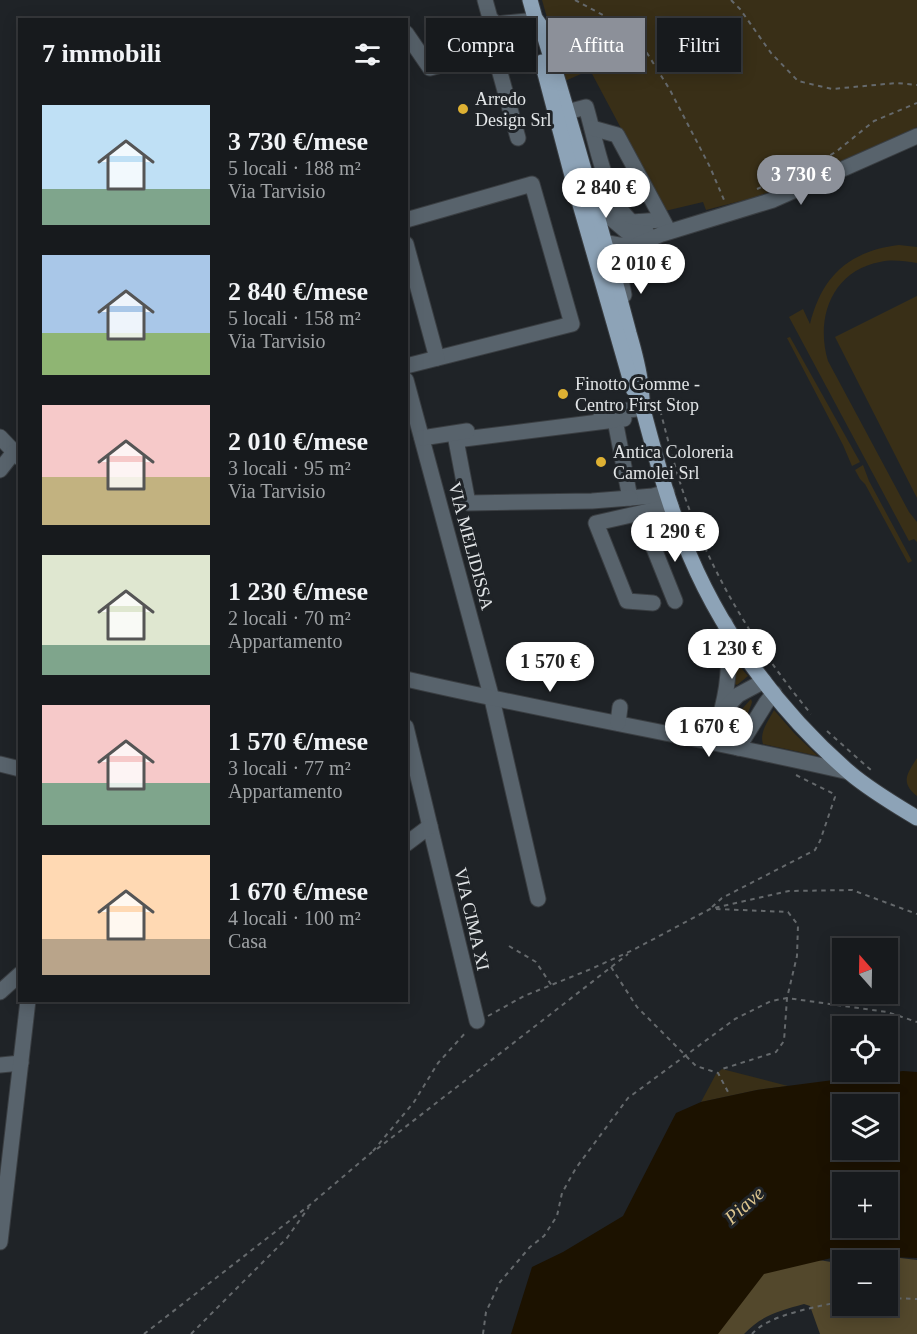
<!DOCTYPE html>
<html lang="it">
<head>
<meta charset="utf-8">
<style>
	:root { --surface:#171a1d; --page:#24272a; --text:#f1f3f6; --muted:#9ea1a4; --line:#36383b; --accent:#8c9099 }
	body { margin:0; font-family:"Times New Roman",serif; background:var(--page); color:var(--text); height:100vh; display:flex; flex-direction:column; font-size:22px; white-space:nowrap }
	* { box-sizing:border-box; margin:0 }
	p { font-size:20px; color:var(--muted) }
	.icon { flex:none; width:33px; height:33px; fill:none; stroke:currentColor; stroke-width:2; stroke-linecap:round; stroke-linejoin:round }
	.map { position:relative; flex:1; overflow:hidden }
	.panel { position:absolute; left:18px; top:18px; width:390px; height:984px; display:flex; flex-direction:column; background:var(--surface); border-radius:0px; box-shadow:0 3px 15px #0003,0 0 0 2px var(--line) }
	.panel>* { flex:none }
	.guide { position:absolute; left:426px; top:18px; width:400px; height:54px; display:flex; gap:12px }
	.needle { width:39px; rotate:340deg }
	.buttons { position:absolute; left:832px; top:938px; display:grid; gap:12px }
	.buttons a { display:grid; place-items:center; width:66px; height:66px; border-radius:0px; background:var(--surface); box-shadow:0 3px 15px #0003,0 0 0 2px var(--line); font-size:30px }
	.price { position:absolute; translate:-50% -51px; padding:0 14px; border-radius:21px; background:#fff; color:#222; font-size:20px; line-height:39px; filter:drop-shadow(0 2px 3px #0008) }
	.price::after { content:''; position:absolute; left:50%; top:36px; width:18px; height:14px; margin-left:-9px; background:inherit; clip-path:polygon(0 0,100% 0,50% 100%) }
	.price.active { background:var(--accent); color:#fff }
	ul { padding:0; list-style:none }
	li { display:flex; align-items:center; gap:18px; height:150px; padding:0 24px }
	li span { display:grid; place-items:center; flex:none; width:168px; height:120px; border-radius:0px; color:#555 }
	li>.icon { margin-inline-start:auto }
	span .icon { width:72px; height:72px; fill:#fffc; stroke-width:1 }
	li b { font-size:26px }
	h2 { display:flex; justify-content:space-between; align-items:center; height:72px; padding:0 24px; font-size:26px }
	.tag { padding:0 21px; border-radius:0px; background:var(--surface); box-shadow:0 3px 15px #0003,0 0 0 2px var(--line); font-size:21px; line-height:54px }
	.tag.active { background:var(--accent); color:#fff }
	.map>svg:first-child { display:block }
	.green { fill:#392f17 }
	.forest { fill:#53482c }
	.water { fill:#1c1200; fill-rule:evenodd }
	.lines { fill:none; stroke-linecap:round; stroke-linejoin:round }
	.minor-casing { stroke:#3a3e42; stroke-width:17 }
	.major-casing { stroke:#3a3e42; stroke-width:17 }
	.path { stroke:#65696c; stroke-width:2; stroke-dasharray:4.5 4.5; stroke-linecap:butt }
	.minor { stroke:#58636c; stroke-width:15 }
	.major { stroke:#8da3b7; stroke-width:15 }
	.poi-dot { fill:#deb133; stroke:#1f2327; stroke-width:2 }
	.labels { text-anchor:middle; stroke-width:6; stroke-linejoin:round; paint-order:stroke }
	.poi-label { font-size:18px; fill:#e2e5e7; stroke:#1f2327; text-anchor:start }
	.street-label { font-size:18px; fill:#e2e5e7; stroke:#1f2327 }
	.water-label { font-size:20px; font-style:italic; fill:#dbc48e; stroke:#1f2327 }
</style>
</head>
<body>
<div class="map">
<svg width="917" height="1334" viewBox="0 0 917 1334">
	<rect width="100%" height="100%" fill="#1f2327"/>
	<g class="green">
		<path d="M 542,0 L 917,0 L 917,127 L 780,188 L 752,198 L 706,210 L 703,202 L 665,211 L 590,70 L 565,81 Z"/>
		<path d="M 899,245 L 917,247 L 917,263 C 904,261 892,259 880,262 C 832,271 815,318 828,361 L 909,512 L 917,522 L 917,542 L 914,539 L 909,541 L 789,317 L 803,309 L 810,324 C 822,276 849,251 899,245 Z"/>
		<path d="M 917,296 L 917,498 L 835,337 Z"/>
		<path d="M 790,337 L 860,462 L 852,466 L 843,445 L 787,338 Z"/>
		<path d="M 863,465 L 869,481 L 912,561 L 908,563 L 865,484 L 860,479 L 855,470 Z"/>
		<path d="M 736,662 L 748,676 L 737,685 L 735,684 Z"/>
		<path d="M 751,699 L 752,702 C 748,717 734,738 717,737 Z"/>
		<path d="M 774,710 L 795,734 L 818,756 L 763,744 C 759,732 769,720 774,710 Z"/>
		<path d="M 917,758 L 917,796 C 900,782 907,774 917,758 Z"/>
		<path d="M 722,1069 L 788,1086 L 757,1090 L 701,1102 L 716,1074 Z"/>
	</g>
	<path class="forest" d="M 892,1257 L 917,1260 L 917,1334 L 820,1334 L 810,1306 L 804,1304 C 779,1311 762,1315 744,1334 L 697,1334 L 746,1277 L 813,1259 L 831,1262 L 843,1261 L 843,1305 L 888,1305 L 888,1260 L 851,1260 Z"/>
	<path class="water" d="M 903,1071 L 917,1072 L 917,1258 L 844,1255 L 764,1274 L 718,1334 L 511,1334 L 532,1267 L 563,1252 L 623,1216 L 676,1113 L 701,1102 L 757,1090 ZM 843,1104 L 888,1104 L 888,1149 L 843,1149 ZM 843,1182 L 888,1182 L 888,1227 L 843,1227 Z"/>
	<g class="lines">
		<defs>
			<g id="minor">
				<path d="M 485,0 L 490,18 L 496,24 L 527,21"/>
				<path d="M 406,33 L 430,68 L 494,51 C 501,37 511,35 521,23"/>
				<path d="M 494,51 L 518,138"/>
				<path d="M 567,112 L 586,107 C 596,140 605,200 632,222 L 662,220"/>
				<path d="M 592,128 L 617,135 L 666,226"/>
				<path d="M 592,197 L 600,209 L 626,231 L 647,233"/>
				<path d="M 406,220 L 532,184 L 572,324 L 406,366"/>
				<path d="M 593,240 L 620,245 L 637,245"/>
				<path d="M 406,244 L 437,358"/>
				<path d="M 624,295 L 621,280 L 623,269 L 626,259 L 637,245 L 662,234 L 773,200 L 917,136"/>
				<path d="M 406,380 L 492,699 L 538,899"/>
				<path d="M 601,414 L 643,408"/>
				<path d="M 624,419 L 615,420 L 630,498 L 653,496 L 667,492"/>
				<path d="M 615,420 L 456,440 L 468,503 L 592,501 L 630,498"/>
				<path d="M 0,437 L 20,458"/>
				<path d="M 422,438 L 467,431"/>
				<path d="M 0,470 L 14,452"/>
				<path d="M 645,513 L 643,521 L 675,601"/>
				<path d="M 653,603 L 627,601 L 596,523 L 671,506"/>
				<path d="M 406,679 C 553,713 702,738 849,772"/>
				<path d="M 722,709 C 730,677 730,655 725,623"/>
				<path d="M 618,723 L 620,707"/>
				<path d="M 406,727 L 477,1021"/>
				<path d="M 688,737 L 709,725 L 738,695 L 764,681"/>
				<path d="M 738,748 L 766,703 L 774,693"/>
				<path d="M 0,764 L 20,769"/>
				<path d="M 406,844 L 430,826"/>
				<path d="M 0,992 L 20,974"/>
				<path d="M 0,1065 L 21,1063"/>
				<path d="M 0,1242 L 28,1000"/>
			</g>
			<g id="major">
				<path d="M 530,0 L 535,18 L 542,28 C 573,129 602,231 629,333 C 634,350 639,369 641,386 C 642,397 642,407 645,417 C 656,458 667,499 683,539 C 717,627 777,710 850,773 C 870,790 894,804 917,818"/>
				<path d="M 542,62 L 575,187 L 633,389"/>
			</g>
		</defs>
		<use href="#minor" class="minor-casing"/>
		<use href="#major" class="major-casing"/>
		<g class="path">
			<path d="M 575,0 L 614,21 L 642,45 L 670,90 L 710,167 L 724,200"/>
			<path d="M 731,0 L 740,9 L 771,53 L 798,81 L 832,89 L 897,83 L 917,85"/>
			<path d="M 757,189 L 818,163 L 837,151 L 874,121 L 917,103"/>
			<path d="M 658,402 C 667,436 675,470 687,503 C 715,581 758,650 811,714"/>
			<path d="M 827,731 L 872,771"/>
			<path d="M 712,907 L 722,898 L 815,850 L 820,841 L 835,797 L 834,794 L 796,775"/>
			<path d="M 716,909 L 788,912 L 798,925 L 797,956 L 787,998 L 784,1041 L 776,1052 L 722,1069"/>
			<path d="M 509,946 L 536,962 L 552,986"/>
			<path d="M 611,967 L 637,1007 L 696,1066 L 718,1073 L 728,1092"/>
			<path d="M 488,1016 L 524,996 L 591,969 L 633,950 L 710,909 L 789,891 L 852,890 L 917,914"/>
			<path d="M 377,1149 L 628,954"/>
			<path d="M 373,1151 L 414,1102 L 438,1063 L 467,1031"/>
			<path d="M 888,1298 L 917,1299"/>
			<path d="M 144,1334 L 311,1204 L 372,1152"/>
			<path d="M 191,1334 L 287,1238 L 309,1207"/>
			<path d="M 483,1334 L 486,1312 L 500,1282 L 530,1247 L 544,1236 L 557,1216 L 562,1193 L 576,1168 L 628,1098 L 735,1019 L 771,1001 L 787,998 L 887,1012 L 917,1022"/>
			<path d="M 752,1334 C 769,1314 818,1307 843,1301"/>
		</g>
		<use href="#minor" class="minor"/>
		<use href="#major" class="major"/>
	</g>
	<g class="poi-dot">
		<circle cx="463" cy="109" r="6"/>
		<circle cx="563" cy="394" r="6"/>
		<circle cx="601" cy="462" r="6"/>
	</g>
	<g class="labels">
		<g class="poi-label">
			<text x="475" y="105">Arredo<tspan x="475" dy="21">Design Srl</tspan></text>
			<text x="575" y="390">Finotto Gomme -<tspan x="575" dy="21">Centro First Stop</tspan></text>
			<text x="613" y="458">Antica Coloreria<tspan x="613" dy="21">Camolei Srl</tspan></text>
		</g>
		<g class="street-label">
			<text transform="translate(471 546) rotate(75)" y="6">VIA MELIDISSA</text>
			<text transform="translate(472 919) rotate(77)" y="6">VIA CIMA XI</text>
		</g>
		<g class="water-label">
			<text transform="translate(744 1205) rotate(-42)" y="7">Piave</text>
		</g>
	</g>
</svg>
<div class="buttons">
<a><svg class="needle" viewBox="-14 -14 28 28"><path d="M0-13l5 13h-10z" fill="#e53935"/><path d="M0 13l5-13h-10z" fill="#9ea1a4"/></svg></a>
<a><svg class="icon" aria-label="locate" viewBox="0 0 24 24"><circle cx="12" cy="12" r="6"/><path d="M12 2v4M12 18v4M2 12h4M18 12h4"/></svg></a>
<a><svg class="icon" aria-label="layers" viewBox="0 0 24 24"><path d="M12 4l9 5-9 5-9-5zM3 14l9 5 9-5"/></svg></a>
<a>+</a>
<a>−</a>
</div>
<b class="price active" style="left:801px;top:206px">3 730 €</b>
<b class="price" style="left:606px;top:219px">2 840 €</b>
<b class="price" style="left:641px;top:295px">2 010 €</b>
<b class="price" style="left:675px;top:563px">1 290 €</b>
<b class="price" style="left:732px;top:680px">1 230 €</b>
<b class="price" style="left:550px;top:693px">1 570 €</b>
<b class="price" style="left:709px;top:758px">1 670 €</b>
<div class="guide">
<a class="tag">Compra</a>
<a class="tag active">Affitta</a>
<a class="tag">Filtri</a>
</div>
<section class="panel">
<h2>7 immobili<svg class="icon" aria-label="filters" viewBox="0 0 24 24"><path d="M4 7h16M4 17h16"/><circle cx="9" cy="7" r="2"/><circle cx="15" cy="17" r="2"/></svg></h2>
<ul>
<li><span style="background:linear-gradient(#bfe0f5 70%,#7fa58c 0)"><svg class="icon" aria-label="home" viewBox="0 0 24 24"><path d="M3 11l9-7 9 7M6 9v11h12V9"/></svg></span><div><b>3 730 €/mese</b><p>5 locali · 188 m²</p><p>Via Tarvisio</p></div></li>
<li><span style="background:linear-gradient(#a9c7e8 65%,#8fb573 0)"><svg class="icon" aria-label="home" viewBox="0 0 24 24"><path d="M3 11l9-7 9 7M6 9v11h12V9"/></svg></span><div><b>2 840 €/mese</b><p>5 locali · 158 m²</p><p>Via Tarvisio</p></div></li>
<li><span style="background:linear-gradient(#f6c9c9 60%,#c2b280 0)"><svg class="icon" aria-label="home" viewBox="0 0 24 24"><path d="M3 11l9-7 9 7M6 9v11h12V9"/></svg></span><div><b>2 010 €/mese</b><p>3 locali · 95 m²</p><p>Via Tarvisio</p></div></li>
<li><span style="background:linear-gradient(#dfe7d0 75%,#7fa58c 0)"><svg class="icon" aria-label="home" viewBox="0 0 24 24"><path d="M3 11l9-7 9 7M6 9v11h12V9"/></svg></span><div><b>1 230 €/mese</b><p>2 locali · 70 m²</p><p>Appartamento</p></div></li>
<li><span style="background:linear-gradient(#f6c9c9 65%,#7fa58c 0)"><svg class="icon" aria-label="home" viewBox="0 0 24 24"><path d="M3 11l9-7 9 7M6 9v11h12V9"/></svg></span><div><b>1 570 €/mese</b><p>3 locali · 77 m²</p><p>Appartamento</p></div></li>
<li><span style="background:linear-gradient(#ffd9b3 70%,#b9a48a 0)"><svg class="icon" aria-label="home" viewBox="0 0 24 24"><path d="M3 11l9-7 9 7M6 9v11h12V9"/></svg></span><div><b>1 670 €/mese</b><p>4 locali · 100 m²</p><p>Casa</p></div></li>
</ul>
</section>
</div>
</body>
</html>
